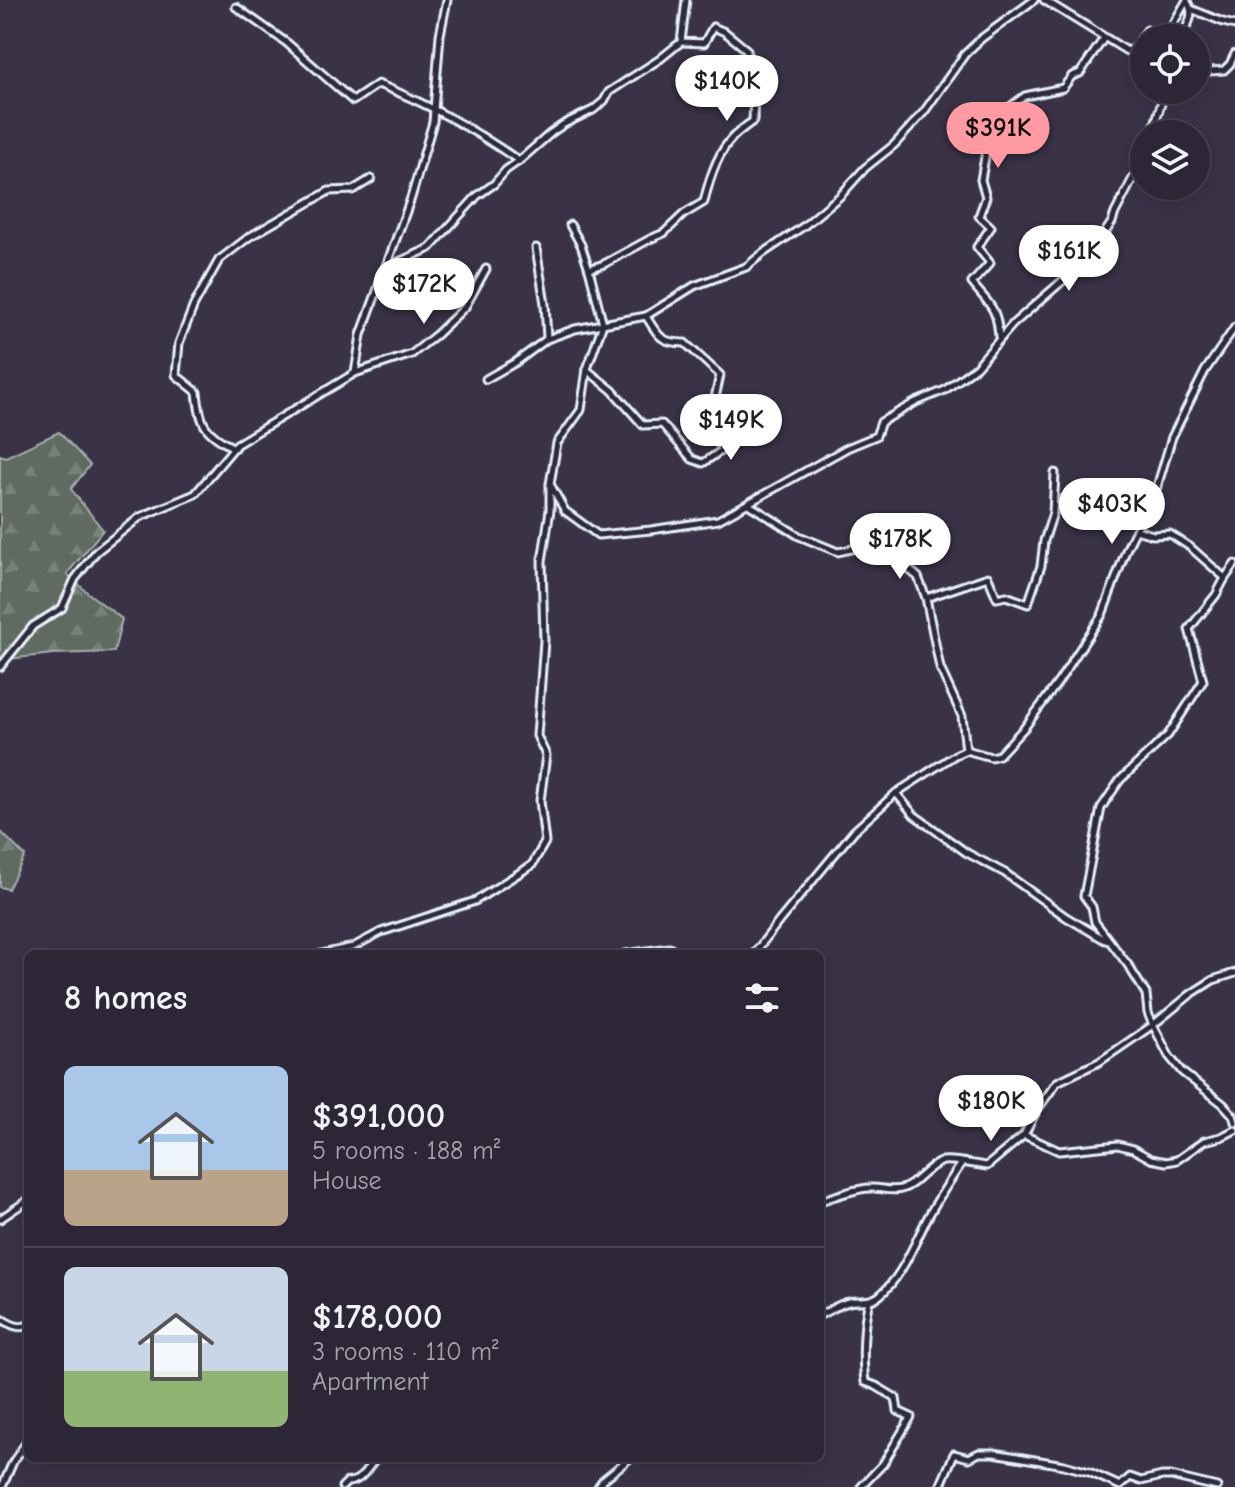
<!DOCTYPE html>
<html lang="en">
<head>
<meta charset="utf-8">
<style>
	:root { --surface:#2c2636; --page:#383242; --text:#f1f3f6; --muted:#a6a5ad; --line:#484351; --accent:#ff9aa2 }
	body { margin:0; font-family:"Comic Neue",sans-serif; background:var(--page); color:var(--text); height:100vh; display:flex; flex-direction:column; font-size:30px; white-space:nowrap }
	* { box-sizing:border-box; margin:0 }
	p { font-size:26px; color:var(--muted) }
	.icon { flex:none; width:44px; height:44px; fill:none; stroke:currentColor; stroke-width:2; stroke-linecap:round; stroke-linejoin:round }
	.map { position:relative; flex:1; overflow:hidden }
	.drawer { position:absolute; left:24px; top:950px; width:800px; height:512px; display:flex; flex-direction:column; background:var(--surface); border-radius:12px; box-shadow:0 4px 20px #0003,0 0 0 2px var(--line) }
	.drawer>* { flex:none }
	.controls { position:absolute; left:1130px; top:24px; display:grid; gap:16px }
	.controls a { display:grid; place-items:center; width:80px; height:80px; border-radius:50%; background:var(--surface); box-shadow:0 4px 20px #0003,0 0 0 2px var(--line); font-size:40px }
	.price { position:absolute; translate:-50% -68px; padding:0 18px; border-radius:28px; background:#fff; color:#222; font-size:26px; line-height:52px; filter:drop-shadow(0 2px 4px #0008) }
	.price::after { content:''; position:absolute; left:50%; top:48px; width:24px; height:18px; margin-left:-12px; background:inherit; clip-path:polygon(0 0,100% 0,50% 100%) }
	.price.selected { background:var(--accent); color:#111 }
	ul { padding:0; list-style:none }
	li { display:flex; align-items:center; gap:24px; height:200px; padding:0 40px }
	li+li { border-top:2px solid var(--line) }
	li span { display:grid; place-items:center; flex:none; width:224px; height:160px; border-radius:12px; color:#555 }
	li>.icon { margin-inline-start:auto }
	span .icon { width:96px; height:96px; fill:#fffc; stroke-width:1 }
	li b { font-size:34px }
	h2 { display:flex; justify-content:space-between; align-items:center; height:96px; padding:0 40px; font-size:34px }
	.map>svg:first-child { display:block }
	.forest { fill:url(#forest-firs); stroke:#a4aeac; stroke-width:2 }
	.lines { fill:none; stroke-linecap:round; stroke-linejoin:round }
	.street-casing { stroke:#e8f1f8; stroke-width:11 }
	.street { stroke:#2f2a3d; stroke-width:5 }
</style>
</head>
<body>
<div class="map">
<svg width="1235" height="1487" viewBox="0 0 1235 1487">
	<defs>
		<pattern id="forest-firs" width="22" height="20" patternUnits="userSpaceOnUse" patternTransform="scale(2)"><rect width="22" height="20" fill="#606b60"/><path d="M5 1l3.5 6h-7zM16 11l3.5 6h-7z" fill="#778178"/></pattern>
	</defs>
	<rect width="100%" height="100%" fill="#3a3348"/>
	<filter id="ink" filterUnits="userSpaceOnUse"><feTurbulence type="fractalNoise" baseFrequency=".0125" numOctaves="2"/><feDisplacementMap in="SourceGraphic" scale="16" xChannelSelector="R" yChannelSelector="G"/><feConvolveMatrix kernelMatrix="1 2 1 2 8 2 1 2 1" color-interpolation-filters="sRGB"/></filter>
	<g filter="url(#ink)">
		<g class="forest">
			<path d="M 59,432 L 90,465 L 71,489 L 103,530 L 67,574 L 88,593 L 122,619 L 114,652 L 53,654 L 0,660 L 0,455 L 6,457 Z"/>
			<path d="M 0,831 L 25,856 L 8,889 L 0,887 Z"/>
		</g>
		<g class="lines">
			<defs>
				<g id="street">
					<path d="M 1044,0 L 1127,51 L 1134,49 L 1147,30 L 1161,38"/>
					<path d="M 236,7 L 287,43 L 353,101 L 378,84 C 429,104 475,130 519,161 L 551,133 L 564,124 L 593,110 L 604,101 L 609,92 L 660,59 L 681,42"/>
					<path d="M 1191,9 L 1223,22 L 1235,25"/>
					<path d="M 1165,38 L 1187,0"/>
					<path d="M 1181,38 C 1187,25 1196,15 1187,2"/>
					<path d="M 1196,62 L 1210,71 L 1224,70 L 1230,64 L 1235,54"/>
					<path d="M 1152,134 L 1161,104 L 1164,90"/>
					<path d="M 570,225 L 581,245 L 589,269 L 603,324 L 587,369 L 581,410 L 557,443 L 550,484 L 565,511 L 598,535 L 651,530 L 718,520 L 847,448 L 876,436 L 881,422 L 916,402 L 945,390 L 976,367 L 1013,324 L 1075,270 L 1100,240 L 1112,222 L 1115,213 L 1144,157"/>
					<path d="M 536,248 L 545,304 L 547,338"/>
					<path d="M 386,269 L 390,266 L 430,248 L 477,196 L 494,184 L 506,170 L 519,161"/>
					<path d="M 589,269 L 604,264 L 650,239 L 664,233 L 684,214 L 704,202 C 709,180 717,153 733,137 C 739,131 746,126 753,121 L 754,95 L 749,79 L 753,63 L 747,58 L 747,50 L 725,32 L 713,27 L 704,43 L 681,42 L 686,0"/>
					<path d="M 999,337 C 997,306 989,305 972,283 L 990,263 L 977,247 L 991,227 L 979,216 L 986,197 L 981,180 L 985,157 L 985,125 L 1025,96 L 1063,88 L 1072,76 L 1080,73 L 1104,38"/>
					<path d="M 587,370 L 612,390 L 643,425 L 662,424 L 692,459 L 703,463 L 721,451 L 717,420 L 713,407 L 720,375 L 685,343 C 661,343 658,336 646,316"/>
					<path d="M 355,373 L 412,354 L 437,334 L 465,307 L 486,269"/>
					<path d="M 486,379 L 516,362 L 547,339 L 575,329 L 646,316 L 694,286 L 746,267 L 762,254 L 804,226 L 840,196 L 865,168 L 894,145 L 924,112 L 965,54 L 982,38 L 1034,0"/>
					<path d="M 234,448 C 204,433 200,424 197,392 L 176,375 L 179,343 L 194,305 L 219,260 L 249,237 L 329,191 L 353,190 L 371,179"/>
					<path d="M 748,504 L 799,536 L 838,552 L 878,543 L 918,577 L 926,598 L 940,668 L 962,716 L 966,750"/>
					<path d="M 1136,530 L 1153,535 L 1170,534 L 1190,547 L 1225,578"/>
					<path d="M 1235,564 L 1225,578 L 1216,595 L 1189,629 L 1203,681 L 1168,735 L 1120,780 L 1101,808 L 1084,896 L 1092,907 L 1095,922 L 1128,965 L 1146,994 L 1148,1013 L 1153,1025 L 1169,1056 L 1182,1072 L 1223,1104 L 1233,1115 L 1235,1122"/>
					<path d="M 926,598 L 988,577 L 997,598 L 1006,596 L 1028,604 L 1041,566 L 1044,541 L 1053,513 L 1055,473"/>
					<path d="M 0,667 L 33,626 L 62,608 L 75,579 L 96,552 L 140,517 L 195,494 L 237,444 L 355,373 L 361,335 L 411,198 L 433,122 L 440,35 L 447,0"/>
					<path d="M 896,793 L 914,815 L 967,853 L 1005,873 L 1066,917 L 1105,940"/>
					<path d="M 321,954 L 353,947 L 381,932 L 475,901 L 532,865 L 545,842 L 540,801 L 546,755 L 537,736 L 544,641 L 542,561 L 550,510 L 550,485"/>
					<path d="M 625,954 L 669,948 L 685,954"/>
					<path d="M 754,954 L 780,920 L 854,831 L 896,793 L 955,755 L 966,750 L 991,757 L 999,755 L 1025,727 L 1059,681 L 1102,615 L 1127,548 L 1157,487 L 1172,437 L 1205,371 L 1235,327"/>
					<path d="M 1024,1135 L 1059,1151 L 1118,1145 L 1133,1149 L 1151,1159 L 1166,1162 L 1177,1160 L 1204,1141 L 1221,1137 L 1235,1130"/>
					<path d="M 820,1201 C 836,1196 853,1189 869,1188 C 882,1187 887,1192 901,1189 C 916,1186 926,1166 943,1161 C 953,1159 976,1165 987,1166 L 1024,1135 L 1037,1110 L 1057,1082 L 1099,1062 L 1153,1025 L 1191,994 L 1213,980 L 1235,973"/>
					<path d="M 0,1219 L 28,1200"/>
					<path d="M 820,1315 C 829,1311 839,1304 849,1302 C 860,1300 869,1303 879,1296 C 900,1279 911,1251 923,1227 C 933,1205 948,1184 962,1163"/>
					<path d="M 0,1318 C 9,1323 18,1330 28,1325"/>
					<path d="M 2,1487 L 13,1462 L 28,1440"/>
					<path d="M 342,1487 L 347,1482 C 362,1482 367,1468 376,1458"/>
					<path d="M 598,1487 L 603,1480 L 630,1458"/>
					<path d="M 861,1487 L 883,1464 L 911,1417 L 898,1411 L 896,1398 L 876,1386 L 865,1382 C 862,1360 863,1324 869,1301"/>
					<path d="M 940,1487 L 954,1454 L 969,1458 L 979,1453 L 994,1453 L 1064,1465 L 1089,1472 L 1120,1486 L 1130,1477 L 1141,1481 L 1162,1476 L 1171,1476 L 1217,1487"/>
				</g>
			</defs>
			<use href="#street" class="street-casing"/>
			<use href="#street" class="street"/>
		</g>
	</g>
</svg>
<div class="controls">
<a><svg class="icon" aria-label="locate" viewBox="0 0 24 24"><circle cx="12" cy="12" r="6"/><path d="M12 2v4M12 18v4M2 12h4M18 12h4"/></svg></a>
<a><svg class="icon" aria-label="layers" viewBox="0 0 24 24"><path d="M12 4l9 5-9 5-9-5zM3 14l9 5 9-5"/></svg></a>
</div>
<b class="price" style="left:727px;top:123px">$140K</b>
<b class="price selected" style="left:998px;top:170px">$391K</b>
<b class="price" style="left:1069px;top:293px">$161K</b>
<b class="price" style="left:424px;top:326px">$172K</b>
<b class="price" style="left:731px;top:462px">$149K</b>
<b class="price" style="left:1112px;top:546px">$403K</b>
<b class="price" style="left:900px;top:581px">$178K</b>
<b class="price" style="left:991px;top:1143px">$180K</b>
<section class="drawer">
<h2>8 homes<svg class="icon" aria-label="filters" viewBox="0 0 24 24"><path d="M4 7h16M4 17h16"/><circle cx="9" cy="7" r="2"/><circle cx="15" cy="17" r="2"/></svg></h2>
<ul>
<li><span style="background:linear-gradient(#a9c7e8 65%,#b9a48a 0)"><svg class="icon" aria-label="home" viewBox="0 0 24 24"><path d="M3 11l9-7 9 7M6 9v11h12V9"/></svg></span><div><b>$391,000</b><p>5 rooms · 188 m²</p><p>House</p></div></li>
<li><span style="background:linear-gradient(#c9d6e8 65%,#8fb573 0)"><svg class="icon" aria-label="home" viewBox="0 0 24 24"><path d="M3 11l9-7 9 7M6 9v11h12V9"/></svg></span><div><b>$178,000</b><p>3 rooms · 110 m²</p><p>Apartment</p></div></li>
</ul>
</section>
</div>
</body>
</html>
